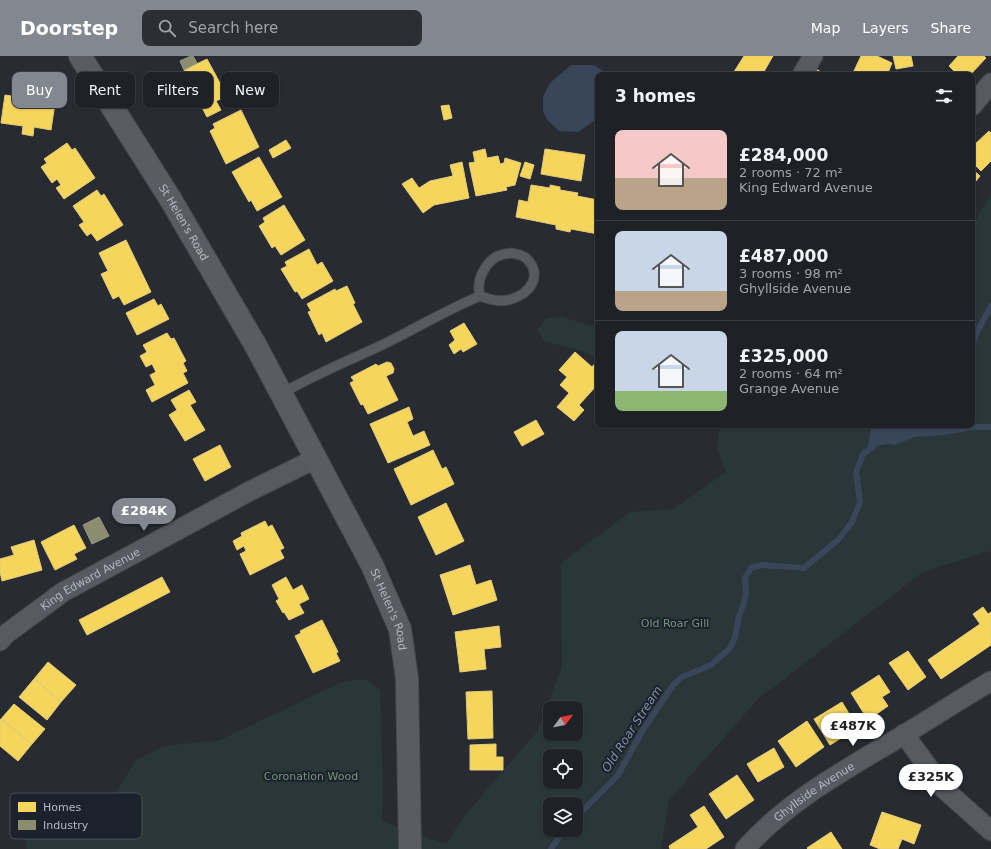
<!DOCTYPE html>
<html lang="en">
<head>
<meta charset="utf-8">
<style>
	:root { --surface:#1e2126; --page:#2b2e32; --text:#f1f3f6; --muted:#a1a3a7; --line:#3c3e43; --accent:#828790 }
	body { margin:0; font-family:"DejaVu Sans",sans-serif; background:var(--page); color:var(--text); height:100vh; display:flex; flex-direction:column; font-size:15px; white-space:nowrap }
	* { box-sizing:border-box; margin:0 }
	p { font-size:13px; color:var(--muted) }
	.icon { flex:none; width:22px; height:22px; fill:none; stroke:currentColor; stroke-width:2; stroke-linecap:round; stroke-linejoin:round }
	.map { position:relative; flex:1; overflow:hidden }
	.drawer { position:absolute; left:595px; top:16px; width:380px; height:356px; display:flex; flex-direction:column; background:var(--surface); border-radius:8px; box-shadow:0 1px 3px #0004,0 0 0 1px var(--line) }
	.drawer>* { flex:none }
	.banner { position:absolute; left:12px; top:16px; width:380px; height:36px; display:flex; gap:8px }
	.needle { width:26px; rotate:58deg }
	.controls { position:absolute; left:543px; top:645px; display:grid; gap:8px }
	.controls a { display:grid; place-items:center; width:40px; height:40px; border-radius:8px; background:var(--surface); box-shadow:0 1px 3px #0004,0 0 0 1px var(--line); font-size:20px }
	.price { position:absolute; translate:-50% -34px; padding:0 9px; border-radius:14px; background:#fff; color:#222; font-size:13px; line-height:26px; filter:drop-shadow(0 1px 2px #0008) }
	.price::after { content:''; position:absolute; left:50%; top:24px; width:12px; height:9px; margin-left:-6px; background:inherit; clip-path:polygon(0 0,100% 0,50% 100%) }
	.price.active { background:var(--accent); color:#fff }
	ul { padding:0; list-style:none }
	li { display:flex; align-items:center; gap:12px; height:100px; padding:0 20px }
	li+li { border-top:1px solid var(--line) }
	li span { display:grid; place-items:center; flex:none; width:112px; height:80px; border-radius:8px; color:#555 }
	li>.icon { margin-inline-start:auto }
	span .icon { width:48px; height:48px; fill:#fffc; stroke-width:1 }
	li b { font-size:17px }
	h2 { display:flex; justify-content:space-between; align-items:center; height:48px; padding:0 20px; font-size:17px }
	.pill { padding:0 14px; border-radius:8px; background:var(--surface); box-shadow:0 1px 3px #0004,0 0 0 1px var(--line); font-size:14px; line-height:36px }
	.pill.active { background:var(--accent); color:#fff }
	header { display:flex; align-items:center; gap:24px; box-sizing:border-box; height:56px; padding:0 20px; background:var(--accent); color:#fff }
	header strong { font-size:19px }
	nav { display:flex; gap:22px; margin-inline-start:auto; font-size:14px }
	.search { width:280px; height:36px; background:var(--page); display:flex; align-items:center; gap:10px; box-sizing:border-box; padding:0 14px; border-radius:8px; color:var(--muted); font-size:15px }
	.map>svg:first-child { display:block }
	.green { fill:#293738; fill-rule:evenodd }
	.water { fill:#394559 }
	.homes { fill:#f6d55c; stroke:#e2cc7b }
	.industry { fill:#8c8c6e; stroke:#979988 }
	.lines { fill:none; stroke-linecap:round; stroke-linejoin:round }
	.stream { stroke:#394559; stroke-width:6 }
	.service-casing { stroke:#44474b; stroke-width:11 }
	.minor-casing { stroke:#44474b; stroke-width:21 }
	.primary-casing { stroke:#45484f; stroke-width:24 }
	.service { stroke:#575a61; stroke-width:9 }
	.minor { stroke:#575a61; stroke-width:19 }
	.primary { stroke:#595d62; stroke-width:22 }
	.labels { text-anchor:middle; stroke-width:4; stroke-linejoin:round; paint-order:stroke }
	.street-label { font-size:11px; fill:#b2b8c3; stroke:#1c222b }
	.park-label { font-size:11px; fill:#73967c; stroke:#1c222b }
	.water-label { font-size:12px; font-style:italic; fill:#7d8ea7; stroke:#1c222b }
	.key { fill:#1c222b; stroke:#494f59; stroke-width:1 }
	.key-label { font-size:11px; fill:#b2b8c3 }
</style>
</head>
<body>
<header>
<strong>Doorstep</strong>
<div class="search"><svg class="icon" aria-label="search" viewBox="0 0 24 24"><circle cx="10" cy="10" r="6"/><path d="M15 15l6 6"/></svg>Search here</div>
<nav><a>Map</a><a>Layers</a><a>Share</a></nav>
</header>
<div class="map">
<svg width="991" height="793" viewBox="0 0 991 793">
	<rect width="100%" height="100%" fill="#282c32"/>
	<g class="green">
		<path d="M 991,138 L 991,495 L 924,515 L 758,643 L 669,744 L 661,793 L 27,793 L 25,784 L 34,779 L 63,779 L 109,749 L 135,705 L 164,690 L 220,684 L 340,627 L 355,624 L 366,624 L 380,634 L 383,732 L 382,765 L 446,788 L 465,759 L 537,676 L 562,610 L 561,507 L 630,456 L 673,453 L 726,416 L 717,393 L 720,369 L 972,369 L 972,171 ZM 550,652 L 576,652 L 576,678 L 550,678 ZM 550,700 L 576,700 L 576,726 L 550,726 ZM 550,748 L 576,748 L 576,774 L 550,774 Z"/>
		<path d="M 560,260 L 584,268 L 598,271 L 598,305 L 586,296 L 544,285 L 537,274 L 545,263 Z"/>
	</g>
	<g class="water">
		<path d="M 571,9 L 594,9 L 609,19 L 598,19 L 598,62 L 578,76 L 559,75 L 547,64 L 543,55 L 543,41 L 550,27 Z"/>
		<path d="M 875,369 L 972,369 L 983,372 L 945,379 L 915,381 L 895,389 C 885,386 877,390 867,395 L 871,372 Z"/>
	</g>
	<g class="homes">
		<path d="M 744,0 L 773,0 L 762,19 L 732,19 Z"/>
		<path d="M 861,0 L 877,0 L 892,7 L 887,19 L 858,19 L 853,17 Z"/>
		<path d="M 893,0 L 911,0 L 913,10 L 896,13 Z"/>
		<path d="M 958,0 L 984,0 L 986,2 L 970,19 L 958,19 L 949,10 Z"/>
		<path d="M 207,3 L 227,40 L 216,45 L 221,54 L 207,61 L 197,42 L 194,43 L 184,24 L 188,22 L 184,14 Z"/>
		<path d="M 816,13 L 826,19 L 812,19 Z"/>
		<path d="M 267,33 L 272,41 L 254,52 L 249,44 Z"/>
		<path d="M 5,39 L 55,47 L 51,74 L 34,71 L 33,80 L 22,78 L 23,70 L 1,67 Z"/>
		<path d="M 449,49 L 452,62 L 444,64 L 441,50 Z"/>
		<path d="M 241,54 L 259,91 L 226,108 L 210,75 L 215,72 L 213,68 Z"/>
		<path d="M 989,75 L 991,77 L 991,105 L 981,115 L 972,106 L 972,91 Z"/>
		<path d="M 286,84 L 291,92 L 273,102 L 269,94 Z"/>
		<path d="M 67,87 L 72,94 L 75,92 L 95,122 L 64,143 L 56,132 L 61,129 L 57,123 L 52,127 L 41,111 L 47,107 L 44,103 Z"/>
		<path d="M 485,93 L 487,102 L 498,100 L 500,108 L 504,107 L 505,102 L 521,107 L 515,129 L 506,131 L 507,134 L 476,140 L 469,107 L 475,106 L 473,96 Z"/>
		<path d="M 545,93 L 585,99 L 581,125 L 541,118 Z"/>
		<path d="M 259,101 L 282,141 L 257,155 L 251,144 L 249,146 L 232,116 Z"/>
		<path d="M 462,106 L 469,142 L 434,149 L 423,157 L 402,128 L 412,122 L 419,132 L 430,125 L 453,120 L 450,109 Z"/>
		<path d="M 525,106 L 534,109 L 530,123 L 520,120 Z"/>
		<path d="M 972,113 L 980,120 L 972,130 Z"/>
		<path d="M 531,129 L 550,132 L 550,129 L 560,131 L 560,134 L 578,137 L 577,140 L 598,144 L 598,178 L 571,173 L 570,176 L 556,173 L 556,169 L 516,161 L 519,144 L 528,146 Z"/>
		<path d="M 97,134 L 101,140 L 104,138 L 123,169 L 97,185 L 91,177 L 87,180 L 79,169 L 84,166 L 73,150 Z"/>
		<path d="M 284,149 L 305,184 L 281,199 L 275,190 L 272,192 L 259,170 L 265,166 L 263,162 Z"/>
		<path d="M 126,184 L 151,236 L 124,249 L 119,240 L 113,243 L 101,218 L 108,215 L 99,197 Z"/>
		<path d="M 309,193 L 317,209 L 322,206 L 333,225 L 302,243 L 297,235 L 295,236 L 281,213 L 287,210 L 285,206 Z"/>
		<path d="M 347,230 L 355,247 L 353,248 L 362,266 L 326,286 L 322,277 L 319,279 L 308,256 L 311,255 L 307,248 L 335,233 L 336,235 Z"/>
		<path d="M 154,243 L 158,250 L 161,248 L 169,263 L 137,279 L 126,257 Z"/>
		<path d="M 464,267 L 477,288 L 463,296 L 461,293 L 454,298 L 449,289 L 455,284 L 450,275 Z"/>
		<path d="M 167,277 L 171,283 L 174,282 L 186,305 L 183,307 L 187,315 L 183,317 L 188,327 L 152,346 L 146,334 L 155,329 L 150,319 L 156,316 L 152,308 L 146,311 L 140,300 L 147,296 L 143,289 Z"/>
		<path d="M 575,296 L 592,311 L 597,305 L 598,307 L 598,328 L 579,349 L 584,354 L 574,365 L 557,351 L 569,337 L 560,329 L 567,321 L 559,314 Z"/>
		<path d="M 387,306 L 391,307 L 394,313 L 393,317 L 386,320 L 398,344 L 368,358 L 363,348 L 361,349 L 350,327 L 354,325 L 351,321 L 376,308 L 378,310 Z"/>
		<path d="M 189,334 L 196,346 L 190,349 L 205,374 L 185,385 L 169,359 L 177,354 L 171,344 Z"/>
		<path d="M 409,351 L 413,363 L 407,366 L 413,380 L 424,375 L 430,389 L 388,407 L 370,368 Z"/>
		<path d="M 536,364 L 544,378 L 522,390 L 514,376 Z"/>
		<path d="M 220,389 L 231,411 L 205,425 L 193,403 Z"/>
		<path d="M 433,394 L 442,413 L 446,411 L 454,428 L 411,449 L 394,413 Z"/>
		<path d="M 446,447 L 464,485 L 436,499 L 418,461 Z"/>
		<path d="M 265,465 L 268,471 L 272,469 L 284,492 L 280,494 L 284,502 L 250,519 L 240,498 L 246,495 L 244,490 L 237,494 L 233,485 L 242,480 L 241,477 Z"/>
		<path d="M 74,469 L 86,492 L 74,498 L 77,503 L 55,514 L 41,486 Z"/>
		<path d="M 34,484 L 42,514 L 2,525 L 0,516 L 0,503 L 14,499 L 11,491 Z"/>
		<path d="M 470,509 L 476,529 L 491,524 L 497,544 L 453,559 L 440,519 Z"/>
		<path d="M 162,521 L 170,536 L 87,579 L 79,564 Z"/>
		<path d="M 286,521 L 293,534 L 302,529 L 309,543 L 299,548 L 304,557 L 289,564 L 284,556 L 283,557 L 276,545 L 279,543 L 272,529 Z"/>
		<path d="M 983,551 L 988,558 L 991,556 L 991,589 L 941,623 L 928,604 L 980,568 L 973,558 Z"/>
		<path d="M 322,564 L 338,596 L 336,597 L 340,605 L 313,617 L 295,580 L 301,577 L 300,575 Z"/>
		<path d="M 499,570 L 501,591 L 484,593 L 486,613 L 460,616 L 455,576 Z"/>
		<path d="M 908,595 L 926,621 L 908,634 L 889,607 Z"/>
		<path d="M 48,606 L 76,629 L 61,646 L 34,623 Z"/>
		<path d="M 879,619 L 890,636 L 882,641 L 888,650 L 868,664 L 851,637 Z"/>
		<path d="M 34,623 L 61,646 L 47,664 L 19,641 Z"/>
		<path d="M 492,635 L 493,682 L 468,683 L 466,636 Z"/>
		<path d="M 842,646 L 853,664 L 838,673 L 843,681 L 830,689 L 814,663 Z"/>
		<path d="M 14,648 L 45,673 L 32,688 L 1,663 Z"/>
		<path d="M 1,663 L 32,688 L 18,705 L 0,690 L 0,664 Z"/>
		<path d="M 807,665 L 824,691 L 796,711 L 778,685 Z"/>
		<path d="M 496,688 L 496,701 L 503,701 L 503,714 L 470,714 L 470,689 Z"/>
		<path d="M 774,692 L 784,711 L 758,726 L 747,708 Z"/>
		<path d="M 737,719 L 754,744 L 726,763 L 709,738 Z"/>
		<path d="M 704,750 L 724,781 L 706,793 L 670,793 L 669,790 L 698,771 L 690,759 Z"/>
		<path d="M 882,756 L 921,769 L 914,788 L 902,783 L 898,793 L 880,793 L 870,789 Z"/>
		<path d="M 831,776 L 842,793 L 808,793 L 807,792 Z"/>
	</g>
	<g class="industry">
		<path d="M 191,0 L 193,0 L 197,7 L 184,14 L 180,5 Z"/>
		<path d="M 99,461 L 109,480 L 92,488 L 83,469 Z"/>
	</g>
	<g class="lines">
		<g class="stream">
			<path d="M 972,291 L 976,278 L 991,250"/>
			<path d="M 977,371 L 991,371"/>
			<path d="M 576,761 L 618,719 L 644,672 L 674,628 L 682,621 L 711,609 L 729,593 L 735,582 L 739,560 L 744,547 L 746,537 L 745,522 L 751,512 L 763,509 L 804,512 L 838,484 L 852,466 L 860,446 L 856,416 L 863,398 L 873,391"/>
			<path d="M 551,793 L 564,774"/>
		</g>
		<defs>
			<g id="service">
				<path d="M 512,197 C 516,198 523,199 526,202 C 545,220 528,240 508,244 C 498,246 489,243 480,240 C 480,237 478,233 479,230 C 479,220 487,206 496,201 C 501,198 506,198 512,197 Z"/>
				<path d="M 281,338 C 313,319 348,305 382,289 C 415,273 446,254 480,240"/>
			</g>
			<g id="minor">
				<path d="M 802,19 L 813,0"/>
				<path d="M 972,50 L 991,27"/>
				<path id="s1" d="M 0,585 L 6,578 L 63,536 L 250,435 L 315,403"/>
				<path d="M 904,678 L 944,733 L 991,775"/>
				<path id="s2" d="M 745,793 C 785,747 843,715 895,684 C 927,665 959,644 991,625"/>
			</g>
			<g id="primary">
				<path id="s3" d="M 80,0 L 171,144 L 256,290 L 372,509 L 400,573 L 407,623 L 410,793"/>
			</g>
		</defs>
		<use href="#service" class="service-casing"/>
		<use href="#minor" class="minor-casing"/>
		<use href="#primary" class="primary-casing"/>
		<use href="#service" class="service"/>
		<use href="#minor" class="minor"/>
		<use href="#primary" class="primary"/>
	</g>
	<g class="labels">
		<g class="street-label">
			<text dy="4" stroke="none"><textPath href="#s3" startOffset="196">St Helen's Road</textPath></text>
			<text dy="4" stroke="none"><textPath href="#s1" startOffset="110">King Edward Avenue</textPath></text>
			<text dy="4" stroke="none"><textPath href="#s3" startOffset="635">St Helen's Road</textPath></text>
			<text dy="4" stroke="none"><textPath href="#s2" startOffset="90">Ghyllside Avenue</textPath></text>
		</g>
		<g class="park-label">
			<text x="675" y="571">Old Roar Gill</text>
			<text x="311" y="724">Coronation Wood</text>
		</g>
		<g class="water-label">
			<text transform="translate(632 673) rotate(-57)" y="4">Old Roar Stream</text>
		</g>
	</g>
	<rect x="10" y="737" width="132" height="46" rx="6" class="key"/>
	<rect x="18" y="746" width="18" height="10" fill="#f6d55c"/>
	<rect x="18" y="764" width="18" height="10" fill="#8c8c6e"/>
	<g class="key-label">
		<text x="43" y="755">Homes</text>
		<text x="43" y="773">Industry</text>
	</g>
</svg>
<div class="controls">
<a><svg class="needle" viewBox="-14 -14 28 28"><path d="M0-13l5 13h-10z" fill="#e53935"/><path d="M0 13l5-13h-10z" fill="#a1a3a7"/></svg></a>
<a><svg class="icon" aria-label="locate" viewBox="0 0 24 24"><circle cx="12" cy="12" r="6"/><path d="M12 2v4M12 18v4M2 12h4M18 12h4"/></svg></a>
<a><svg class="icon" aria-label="layers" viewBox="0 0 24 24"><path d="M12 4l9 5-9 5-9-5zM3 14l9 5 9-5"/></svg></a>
</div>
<b class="price active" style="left:144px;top:476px">£284K</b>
<b class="price" style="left:853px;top:691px">£487K</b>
<b class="price" style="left:931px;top:742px">£325K</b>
<div class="banner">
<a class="pill active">Buy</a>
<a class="pill">Rent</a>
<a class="pill">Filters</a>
<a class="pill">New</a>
</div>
<section class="drawer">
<h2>3 homes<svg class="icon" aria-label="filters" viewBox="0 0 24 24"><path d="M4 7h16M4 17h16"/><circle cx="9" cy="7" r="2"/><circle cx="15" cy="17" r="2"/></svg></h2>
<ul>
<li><span style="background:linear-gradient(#f6c9c9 60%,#b9a48a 0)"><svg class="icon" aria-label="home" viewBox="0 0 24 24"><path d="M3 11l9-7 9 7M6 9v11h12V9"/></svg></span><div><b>£284,000</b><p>2 rooms · 72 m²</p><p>King Edward Avenue</p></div></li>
<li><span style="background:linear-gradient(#c9d6e8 75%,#b9a48a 0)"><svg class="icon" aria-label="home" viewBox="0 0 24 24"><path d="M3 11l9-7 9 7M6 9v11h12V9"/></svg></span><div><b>£487,000</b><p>3 rooms · 98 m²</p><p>Ghyllside Avenue</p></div></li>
<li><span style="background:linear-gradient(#c9d6e8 75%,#8fb573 0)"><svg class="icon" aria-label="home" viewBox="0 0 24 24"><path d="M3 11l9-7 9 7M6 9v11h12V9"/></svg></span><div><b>£325,000</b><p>2 rooms · 64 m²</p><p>Grange Avenue</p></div></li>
</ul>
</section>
</div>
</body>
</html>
